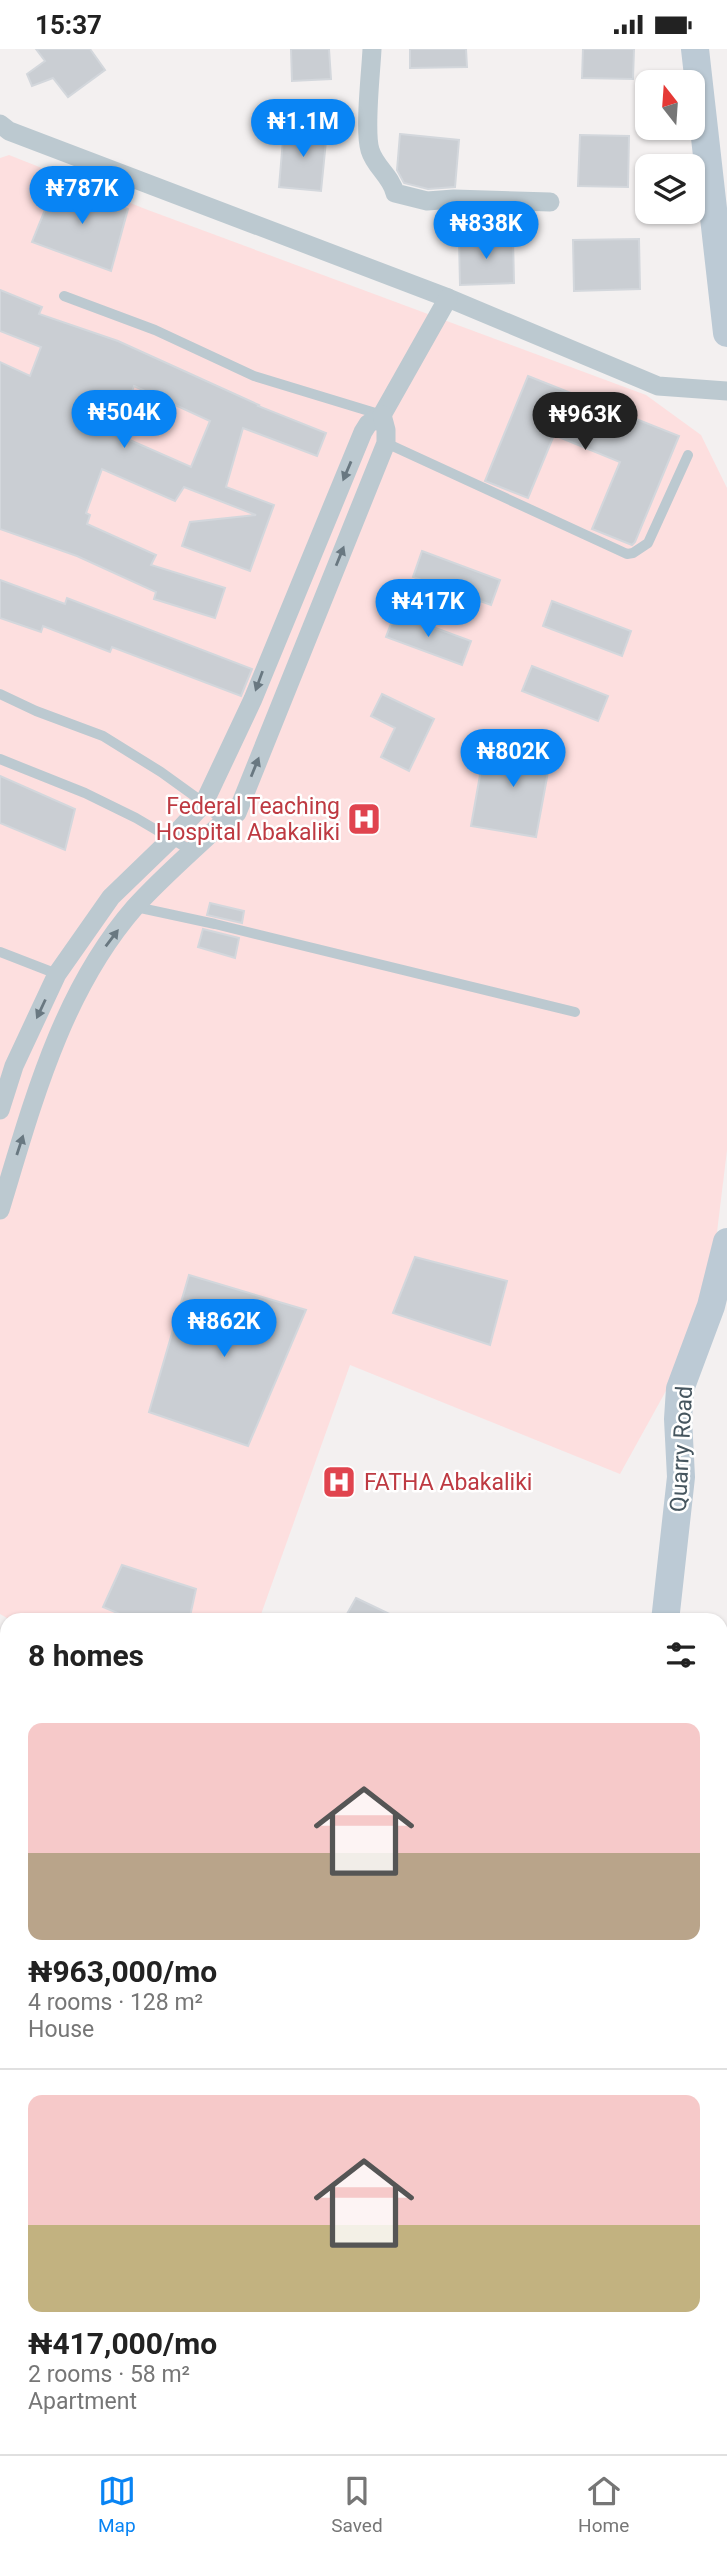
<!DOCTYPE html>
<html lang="en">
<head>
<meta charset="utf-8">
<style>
	:root { --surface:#fff; --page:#f6f6f6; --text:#222; --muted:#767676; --line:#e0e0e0; --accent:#0884f4 }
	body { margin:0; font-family:Roboto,sans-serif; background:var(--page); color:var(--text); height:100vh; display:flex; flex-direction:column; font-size:26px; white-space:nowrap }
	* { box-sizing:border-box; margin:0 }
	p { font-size:23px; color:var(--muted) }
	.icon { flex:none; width:38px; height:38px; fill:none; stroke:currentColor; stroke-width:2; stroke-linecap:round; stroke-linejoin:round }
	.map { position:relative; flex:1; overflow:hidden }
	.drawer { position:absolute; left:0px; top:1564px; width:728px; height:842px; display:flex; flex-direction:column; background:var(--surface); border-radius:21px 21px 0 0; box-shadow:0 2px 5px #0004 }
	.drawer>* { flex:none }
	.needle { width:46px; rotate:343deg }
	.fabs { position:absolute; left:635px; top:21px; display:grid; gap:14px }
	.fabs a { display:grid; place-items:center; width:70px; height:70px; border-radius:14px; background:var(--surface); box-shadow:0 2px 5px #0004; font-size:35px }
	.price { position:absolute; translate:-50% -60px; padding:0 16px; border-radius:24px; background:var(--accent); color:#fff; font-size:23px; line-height:46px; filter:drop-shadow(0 2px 4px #0008) }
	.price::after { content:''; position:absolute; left:50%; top:42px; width:21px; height:16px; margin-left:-10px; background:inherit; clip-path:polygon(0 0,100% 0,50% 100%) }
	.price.selected { background:#222; color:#fff }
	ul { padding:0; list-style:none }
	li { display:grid; align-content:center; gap:14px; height:371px; padding:0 28px }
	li+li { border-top:2px solid var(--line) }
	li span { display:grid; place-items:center; height:217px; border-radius:14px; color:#555 }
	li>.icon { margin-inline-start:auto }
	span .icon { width:126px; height:126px; fill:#fffc; stroke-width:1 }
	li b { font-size:30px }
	h2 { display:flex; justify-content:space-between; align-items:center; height:84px; padding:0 28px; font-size:30px }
	.status { display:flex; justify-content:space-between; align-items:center; height:49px; padding:0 35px; background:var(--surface); direction:ltr }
	.status svg { height:19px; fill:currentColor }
	.menu { display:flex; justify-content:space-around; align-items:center; height:98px; border-top:2px solid var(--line); background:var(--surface); font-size:19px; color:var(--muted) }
	.menu a { display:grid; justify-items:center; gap:4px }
	.menu .selected { color:var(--accent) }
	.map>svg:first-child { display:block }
	.medical { fill:#fddfdf }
	.building { fill:#caced3; stroke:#d3d7dc; stroke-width:2; fill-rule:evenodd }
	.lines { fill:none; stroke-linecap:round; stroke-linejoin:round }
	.highway-casing { stroke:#6f93af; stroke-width:39 }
	.lane { stroke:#bcc9d0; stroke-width:10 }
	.street { stroke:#bcc9d0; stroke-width:19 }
	.secondary { stroke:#bccad5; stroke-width:28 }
	.highway { stroke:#83a8c3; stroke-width:37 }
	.oneway { fill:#697881 }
	.labels { text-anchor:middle; stroke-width:5; stroke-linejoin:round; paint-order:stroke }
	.health-label { font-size:23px; fill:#be3a42; stroke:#fff; text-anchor:end }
	.street-label { font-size:23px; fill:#46565f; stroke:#fff }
</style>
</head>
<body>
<div class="status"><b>15:37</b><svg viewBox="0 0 49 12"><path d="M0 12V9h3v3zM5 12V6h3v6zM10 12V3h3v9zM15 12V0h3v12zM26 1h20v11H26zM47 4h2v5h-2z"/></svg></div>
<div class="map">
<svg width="727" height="2405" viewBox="0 0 727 2405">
	<rect width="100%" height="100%" fill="#f3f0f0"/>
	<path class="medical" d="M 9,106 L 148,161 L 646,346 L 701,386 L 727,439 L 727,1101 L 711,1233 L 688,1302 L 620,1425 L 350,1316 L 259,1571 L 12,1572 L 0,1565 L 0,109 Z"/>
	<g class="building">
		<path d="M 36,0 L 90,0 L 105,21 L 68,48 L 53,29 L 32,37 L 27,25 L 45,12 Z"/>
		<path d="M 291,0 L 329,0 L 331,30 L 292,32 Z"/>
		<path d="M 410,0 L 466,0 L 467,18 L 410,19 Z"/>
		<path d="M 583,0 L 634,0 L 633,30 L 582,29 Z"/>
		<path d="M 284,79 L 327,82 L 321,142 L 279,138 Z"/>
		<path d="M 400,85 L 459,91 L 455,138 L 428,140 L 404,134 L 397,121 Z"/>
		<path d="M 580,86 L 629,87 L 628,138 L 578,137 Z"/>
		<path d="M 57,131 L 128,160 L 111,222 L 32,193 Z"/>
		<path d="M 513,188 L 514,234 L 460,236 L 459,190 Z"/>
		<path d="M 639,190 L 640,240 L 574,242 L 573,191 Z"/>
		<path d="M 0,241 L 42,258 L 39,265 L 118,292 L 259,356 L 258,357 L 326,384 L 317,407 L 243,379 L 226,438 L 274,456 L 250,522 L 182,497 L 190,473 L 256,466 L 184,438 L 175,452 L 102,420 L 86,464 L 90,466 L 87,475 L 156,506 L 151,516 L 225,539 L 215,569 L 154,550 L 156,543 L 77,507 L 0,480 L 0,313 L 30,327 L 41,298 L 0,282 ZM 134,337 L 210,372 L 191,418 L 116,385 Z"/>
		<path d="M 528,327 L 679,387 L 635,493 L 632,496 L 592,480 L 620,413 L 554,386 L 528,449 L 485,432 Z"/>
		<path d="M 422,502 L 500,531 L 491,556 L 413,528 Z"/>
		<path d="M 0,531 L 65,555 L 67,549 L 252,620 L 241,647 L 112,598 L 110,603 L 43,577 L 41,583 L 0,569 Z"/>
		<path d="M 552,552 L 631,582 L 622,607 L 543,577 Z"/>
		<path d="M 395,564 L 471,592 L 462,616 L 386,588 Z"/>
		<path d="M 532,617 L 608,647 L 598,672 L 522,642 Z"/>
		<path d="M 382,645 L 434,670 L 409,722 L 381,708 L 395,679 L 371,667 Z"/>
		<path d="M 525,691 L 553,696 L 536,788 L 471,777 L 485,698 L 514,703 Z"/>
		<path d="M 0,727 L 75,760 L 65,801 L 0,774 Z"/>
		<path d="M 210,854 L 244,862 L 242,874 L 207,866 Z"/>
		<path d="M 203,880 L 239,889 L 235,909 L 198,898 Z"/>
		<path d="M 415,1208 L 507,1232 L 490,1296 L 393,1264 Z"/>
		<path d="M 189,1226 L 306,1261 L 248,1397 L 149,1363 Z"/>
		<path d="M 122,1516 L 196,1540 L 189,1572 L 136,1572 L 103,1558 Z"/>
		<path d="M 356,1549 L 404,1572 L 343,1572 Z"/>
	</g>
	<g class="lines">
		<defs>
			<g id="highway">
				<path d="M 0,1620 L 7,1624"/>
				<path d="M 0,1666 L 7,1670"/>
				<path d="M 721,1998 L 727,2001"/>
				<path d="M 721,2039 L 727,2042"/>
			</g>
		</defs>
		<use href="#highway" class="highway-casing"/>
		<g class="lane">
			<path d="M 64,247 L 155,281 L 254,327 L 382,366"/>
			<path d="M 386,394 L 627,505 L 633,504 L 648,494 L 688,406"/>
			<path d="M 0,645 L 36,662 L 103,687 L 161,723 L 204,754 L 223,773"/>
			<path d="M 0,710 L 85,744 L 136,769 L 192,802"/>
			<path d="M 136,858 L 215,875 L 575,963"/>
			<path d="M 0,903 L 57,925"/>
		</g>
		<g class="street">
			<path d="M 372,0 C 371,23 364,81 370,101 C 375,118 391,127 395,144 L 427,152 L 454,150 L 550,153"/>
			<path d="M 0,75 L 9,82 L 448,249 L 658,337 L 727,342"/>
			<path d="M 0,1061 L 14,1017 L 57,925 L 111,848 L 171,790 L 204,754 L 253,650 L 363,383 L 368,375 L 382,366 L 448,249"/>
			<path d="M 0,1161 C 32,1056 61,943 135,858 C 162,828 194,801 223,773 L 237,764 L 386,394 L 386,381 L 382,366"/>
			<path d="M 0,1973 L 7,1968"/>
			<path d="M 721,2276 L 727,2271"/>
			<path d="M 298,2399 L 300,2405"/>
			<path d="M 711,2399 L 716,2405"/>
			<path d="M 257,2405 L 278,2399"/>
			<path d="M 639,2405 L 643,2399"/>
		</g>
		<g class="secondary">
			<path d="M 695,0 L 727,284"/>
			<path d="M 665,1572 L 681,1428 L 678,1370 L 680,1340 L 711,1257 L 727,1193"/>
		</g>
		<use href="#highway" class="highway"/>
	</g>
	<defs><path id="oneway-solid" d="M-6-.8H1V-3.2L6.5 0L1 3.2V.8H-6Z" transform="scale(1.75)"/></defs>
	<g class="oneway">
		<use href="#oneway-solid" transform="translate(347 422) rotate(113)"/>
		<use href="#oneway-solid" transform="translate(340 507) rotate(-68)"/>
		<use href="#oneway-solid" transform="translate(259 632) rotate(110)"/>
		<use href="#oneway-solid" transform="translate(255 718) rotate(-68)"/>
		<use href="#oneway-solid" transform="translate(112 889) rotate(-53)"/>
		<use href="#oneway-solid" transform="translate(41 960) rotate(115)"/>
		<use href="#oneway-solid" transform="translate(20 1096) rotate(-72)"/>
	</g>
	<defs>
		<symbol id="hospital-square" viewBox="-11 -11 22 22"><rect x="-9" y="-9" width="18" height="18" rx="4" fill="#e0444e" stroke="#fff"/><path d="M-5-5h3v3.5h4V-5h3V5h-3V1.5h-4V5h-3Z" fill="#fff"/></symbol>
	</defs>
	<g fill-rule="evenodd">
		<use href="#hospital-square" x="345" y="751" width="38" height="38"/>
		<use href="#hospital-square" x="320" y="1414" width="38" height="38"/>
	</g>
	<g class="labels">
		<g class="health-label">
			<text x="340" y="765">Federal Teaching<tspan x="340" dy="26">Hospital Abakaliki</tspan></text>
			<text x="364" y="1441" text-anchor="start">FATHA Abakaliki</text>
		</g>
		<g class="street-label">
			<text transform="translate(681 1400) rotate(-87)" y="8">Quarry Road</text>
		</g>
	</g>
</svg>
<div class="fabs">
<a><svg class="needle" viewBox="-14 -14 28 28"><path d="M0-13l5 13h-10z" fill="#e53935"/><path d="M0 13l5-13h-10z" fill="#767676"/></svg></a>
<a><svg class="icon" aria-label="layers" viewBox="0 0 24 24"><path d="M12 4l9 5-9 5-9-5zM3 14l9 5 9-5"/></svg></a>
</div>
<b class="price" style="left:303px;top:110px">₦1.1M</b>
<b class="price" style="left:82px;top:177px">₦787K</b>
<b class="price" style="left:486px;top:212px">₦838K</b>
<b class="price" style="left:124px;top:401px">₦504K</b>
<b class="price selected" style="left:585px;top:403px">₦963K</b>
<b class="price" style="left:428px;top:590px">₦417K</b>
<b class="price" style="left:513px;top:740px">₦802K</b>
<b class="price" style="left:224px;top:1310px">₦862K</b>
<section class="drawer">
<h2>8 homes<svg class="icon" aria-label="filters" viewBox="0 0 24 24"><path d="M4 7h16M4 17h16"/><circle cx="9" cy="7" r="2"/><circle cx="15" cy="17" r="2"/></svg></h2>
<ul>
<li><span style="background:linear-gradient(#f6c9c9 60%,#b9a48a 0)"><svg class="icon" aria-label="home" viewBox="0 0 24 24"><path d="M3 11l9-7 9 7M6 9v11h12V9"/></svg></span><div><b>₦963,000/mo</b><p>4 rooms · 128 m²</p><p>House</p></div></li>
<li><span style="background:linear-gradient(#f6c9c9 60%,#c2b280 0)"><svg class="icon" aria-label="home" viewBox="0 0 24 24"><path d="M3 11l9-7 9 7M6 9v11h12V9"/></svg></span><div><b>₦417,000/mo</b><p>2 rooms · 58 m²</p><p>Apartment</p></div></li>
</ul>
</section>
</div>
<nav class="menu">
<a class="selected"><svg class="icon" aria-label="map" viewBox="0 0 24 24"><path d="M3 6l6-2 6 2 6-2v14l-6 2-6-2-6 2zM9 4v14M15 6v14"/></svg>Map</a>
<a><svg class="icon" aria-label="saved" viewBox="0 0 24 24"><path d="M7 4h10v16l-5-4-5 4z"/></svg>Saved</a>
<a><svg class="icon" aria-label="home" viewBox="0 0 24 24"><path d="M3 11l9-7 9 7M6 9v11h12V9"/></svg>Home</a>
</nav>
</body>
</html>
